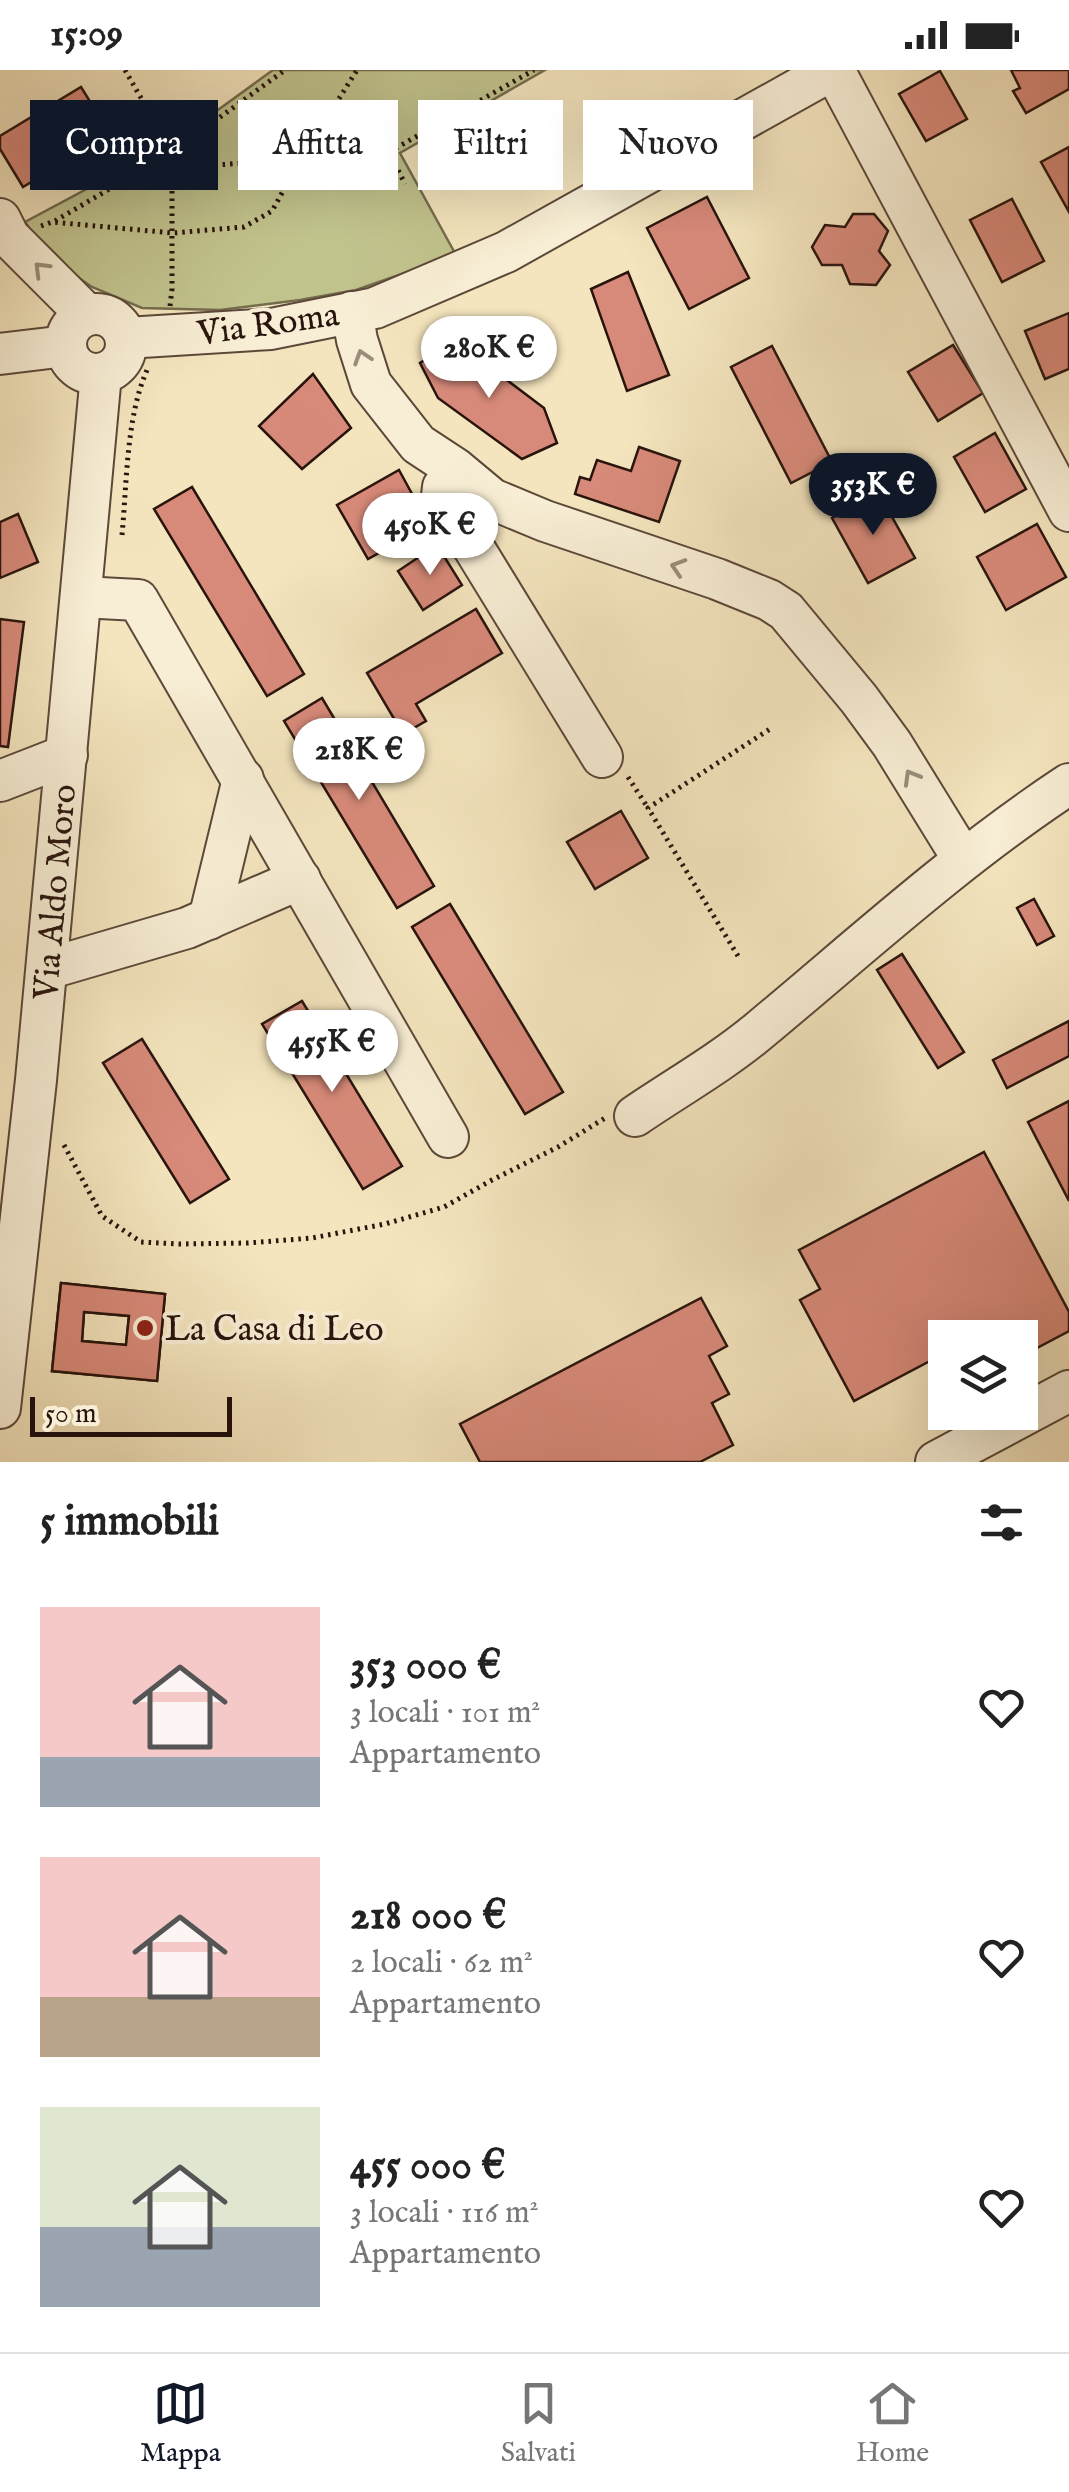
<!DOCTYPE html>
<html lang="it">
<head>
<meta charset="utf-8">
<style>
	:root { --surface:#fff; --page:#f6f6f6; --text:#222; --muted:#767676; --line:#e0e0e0; --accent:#111827 }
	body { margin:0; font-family:"IM FELL English",serif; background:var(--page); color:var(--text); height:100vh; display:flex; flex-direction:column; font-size:38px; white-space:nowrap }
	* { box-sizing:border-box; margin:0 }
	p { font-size:32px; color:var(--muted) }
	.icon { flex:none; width:55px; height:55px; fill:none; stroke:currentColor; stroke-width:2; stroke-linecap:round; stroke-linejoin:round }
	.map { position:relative; height:1392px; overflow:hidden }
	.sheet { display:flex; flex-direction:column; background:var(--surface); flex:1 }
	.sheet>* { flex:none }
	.guide { position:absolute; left:30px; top:30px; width:1010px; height:90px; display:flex; gap:20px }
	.tools { position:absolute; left:928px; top:1250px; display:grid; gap:20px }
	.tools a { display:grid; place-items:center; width:110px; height:110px; border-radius:0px; background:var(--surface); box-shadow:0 10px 40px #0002; font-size:50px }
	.scale { position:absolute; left:30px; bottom:25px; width:202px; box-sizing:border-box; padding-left:10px; border:5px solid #29140d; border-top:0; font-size:28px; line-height:35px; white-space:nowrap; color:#29140d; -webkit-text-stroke:8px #f8eed5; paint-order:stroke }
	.price { position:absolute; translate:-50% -85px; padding:0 22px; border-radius:35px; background:#fff; color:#222; font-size:32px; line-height:65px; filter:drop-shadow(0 2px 5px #0008) }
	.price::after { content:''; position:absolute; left:50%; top:60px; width:30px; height:22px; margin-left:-15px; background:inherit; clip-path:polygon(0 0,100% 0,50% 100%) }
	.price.current { background:var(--accent); color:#fff }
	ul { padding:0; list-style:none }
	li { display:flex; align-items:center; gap:30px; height:250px; padding:0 40px }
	li span { display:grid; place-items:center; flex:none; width:280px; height:200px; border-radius:0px; color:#555 }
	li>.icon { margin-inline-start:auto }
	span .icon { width:120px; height:120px; fill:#fffc; stroke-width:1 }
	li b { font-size:42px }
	h2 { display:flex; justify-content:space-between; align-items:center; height:120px; padding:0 40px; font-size:42px }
	.pill { padding:0 35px; border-radius:0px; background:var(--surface); box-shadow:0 10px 40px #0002; font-size:35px; line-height:90px }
	.pill.current { background:var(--accent); color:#fff }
	.status { display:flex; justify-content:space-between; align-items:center; height:70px; padding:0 50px; background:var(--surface); direction:ltr }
	.status svg { height:28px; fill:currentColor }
	.tabs { display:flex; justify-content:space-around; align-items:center; height:140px; border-top:2px solid var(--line); background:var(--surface); font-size:28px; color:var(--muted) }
	.tabs a { display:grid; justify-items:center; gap:5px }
	.tabs .current { color:var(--accent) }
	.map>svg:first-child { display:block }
	.green { fill:#c1c38d; stroke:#756c4d; stroke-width:2.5 }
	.building { fill:#d88a7a; stroke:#29140d; stroke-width:2.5; fill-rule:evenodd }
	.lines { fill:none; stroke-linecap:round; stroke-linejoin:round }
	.minor-casing { stroke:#5c4839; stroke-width:44 }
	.path { stroke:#29140d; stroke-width:5; stroke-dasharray:2.5 5; stroke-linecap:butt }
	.minor { stroke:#f8eed5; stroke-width:40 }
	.oneway { stroke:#9b8c7b }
	.poi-dot { fill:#8f2418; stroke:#f8eed5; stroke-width:4 }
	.labels { text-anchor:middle; stroke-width:8; stroke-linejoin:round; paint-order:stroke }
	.street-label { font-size:35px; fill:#29140d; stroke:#f8eed5 }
	.poi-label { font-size:35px; fill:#29140d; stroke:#f8eed5; text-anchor:start }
</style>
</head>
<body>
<div class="status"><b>15:09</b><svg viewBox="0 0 49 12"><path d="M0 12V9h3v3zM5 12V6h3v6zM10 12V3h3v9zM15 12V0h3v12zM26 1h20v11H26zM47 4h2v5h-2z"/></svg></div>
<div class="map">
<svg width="1069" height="1392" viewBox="0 0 1069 1392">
	<rect width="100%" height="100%" fill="#f4e5be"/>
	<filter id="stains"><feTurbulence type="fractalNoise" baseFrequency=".002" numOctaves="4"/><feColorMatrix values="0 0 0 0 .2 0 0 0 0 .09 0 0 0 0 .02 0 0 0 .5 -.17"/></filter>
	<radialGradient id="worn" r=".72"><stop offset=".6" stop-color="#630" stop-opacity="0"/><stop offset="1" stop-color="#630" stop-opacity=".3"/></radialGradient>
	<path class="green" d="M 273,0 L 545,0 L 400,83 L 456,185 L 356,220 L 300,230 L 220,240 L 142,238 L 92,217 L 50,188 L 25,152 L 171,74 Z"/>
	<g class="building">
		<path d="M 1011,0 L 1069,0 L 1069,19 L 1026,43 L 1013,21 L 1020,18 Z"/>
		<path d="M 940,1 L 967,49 L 926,71 L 899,24 Z"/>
		<path d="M 81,17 L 110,64 L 23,117 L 0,79 L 0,66 Z"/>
		<path d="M 1069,77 L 1069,142 L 1041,92 Z"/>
		<path d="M 707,127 L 749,208 L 689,239 L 647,158 Z"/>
		<path d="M 1012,129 L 1044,191 L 1002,212 L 970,150 Z"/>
		<path d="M 853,144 L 874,144 L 888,161 L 879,181 L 890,195 L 876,215 L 850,214 L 842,195 L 822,195 L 812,177 L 825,155 L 845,157 Z"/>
		<path d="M 628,202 L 669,305 L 627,321 L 591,219 Z"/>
		<path d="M 1069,243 L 1069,299 L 1045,309 L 1025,261 Z"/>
		<path d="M 455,271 L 544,338 L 557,373 L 522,389 L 438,328 L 420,293 Z"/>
		<path d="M 953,275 L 983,323 L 938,351 L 908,302 Z"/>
		<path d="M 772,276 L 832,392 L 791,413 L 731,297 Z"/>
		<path d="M 313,304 L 351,358 L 302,399 L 259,356 Z"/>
		<path d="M 995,363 L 1026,419 L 985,442 L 954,387 Z"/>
		<path d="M 639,377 L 680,391 L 659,452 L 575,424 L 580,407 L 590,410 L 597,390 L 631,401 Z"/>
		<path d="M 399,400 L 429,455 L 368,489 L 337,435 Z"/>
		<path d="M 192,417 L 304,604 L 267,626 L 154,439 Z"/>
		<path d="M 878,422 L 915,488 L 868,513 L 832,448 Z"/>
		<path d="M 18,444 L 38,492 L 0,508 L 0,452 Z"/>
		<path d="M 1037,454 L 1066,507 L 1006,540 L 977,487 Z"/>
		<path d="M 437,475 L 462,515 L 423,540 L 398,501 Z"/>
		<path d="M 476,539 L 502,583 L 416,634 L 426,651 L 403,664 L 367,603 Z"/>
		<path d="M 0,549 L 24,552 L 8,677 L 0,676 Z"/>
		<path d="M 322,628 L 434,816 L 397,838 L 284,651 Z"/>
		<path d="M 621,741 L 648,788 L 595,819 L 567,772 Z"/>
		<path d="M 1034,829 L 1054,866 L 1037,875 L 1017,838 Z"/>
		<path d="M 450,834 L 563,1022 L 525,1044 L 412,857 Z"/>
		<path d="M 902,884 L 964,982 L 938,998 L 877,900 Z"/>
		<path d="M 302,931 L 402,1096 L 363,1119 L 262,954 Z"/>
		<path d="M 1069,951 L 1069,986 L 1007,1018 L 993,990 Z"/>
		<path d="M 142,969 L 229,1109 L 190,1133 L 103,993 Z"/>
		<path d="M 1069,1031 L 1069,1131 L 1028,1052 Z"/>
		<path d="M 984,1082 L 1069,1242 L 1069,1261 L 1020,1287 L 1020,1268 L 945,1268 L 945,1283 L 854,1331 L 800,1230 L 820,1219 L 799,1180 Z"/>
		<path d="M 61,1213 L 165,1224 L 157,1311 L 52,1301 ZM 84,1242 L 129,1246 L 126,1275 L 82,1271 Z"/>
		<path d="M 61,1213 L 165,1224 L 157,1311 L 52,1301 ZM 84,1242 L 129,1246 L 126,1275 L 82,1271 Z"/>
		<path d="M 701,1228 L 727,1276 L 709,1286 L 729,1324 L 712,1333 L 733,1375 L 700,1392 L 480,1392 L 460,1354 Z"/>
	</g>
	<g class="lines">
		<defs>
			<g id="minor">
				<path d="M 834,0 L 1069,441"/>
				<path d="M 0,149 L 9,167 L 87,245"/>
				<path d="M 352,242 L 357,270 L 371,314 L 418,374 L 456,399 L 492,429 L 545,451 L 717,509 L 769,530 L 786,541 L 859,629 L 892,674 L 963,789"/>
				<circle cx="96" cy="274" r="30"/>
				<path d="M 126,268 L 271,259 L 375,238 L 506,182 L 832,0"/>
				<path d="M 0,284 L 66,276"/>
				<path d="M 472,413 C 460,408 453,408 443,417 L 442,426 L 602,687"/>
				<path d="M 81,527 L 138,530 L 448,1067"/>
				<path d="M 0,711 L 67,685"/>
				<path d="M 209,849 L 243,709"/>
				<path d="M 47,899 L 187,858 L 300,809"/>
				<path d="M 635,1046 C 676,1018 722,992 760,960 C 861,876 958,787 1069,714"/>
				<path d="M 0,1338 L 36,1010 L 101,304"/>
				<path d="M 936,1392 L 1069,1321"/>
			</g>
		</defs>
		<use href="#minor" class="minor-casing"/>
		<g class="path">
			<path d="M 125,0 L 172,82"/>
			<path d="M 389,82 L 534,0"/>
			<path d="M 55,151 L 172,82 L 285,0"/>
			<path d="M 41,156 L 52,152 L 173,163 L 244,157 L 272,141 L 301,89 L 357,0"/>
			<path d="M 170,236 L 172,219 L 172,82 L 191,97 L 389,82 L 405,114"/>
			<path d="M 122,465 C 127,413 126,348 147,300"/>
			<path d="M 628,707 L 648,738"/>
			<path d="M 738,886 L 648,738 L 770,659"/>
			<path d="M 64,1075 L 102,1146 L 141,1172 L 179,1174 L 248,1173 L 312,1168 L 385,1154 L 444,1137 L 492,1110 L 558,1077 L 605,1048"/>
		</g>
		<use href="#minor" class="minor"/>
	</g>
	<defs><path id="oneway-chevron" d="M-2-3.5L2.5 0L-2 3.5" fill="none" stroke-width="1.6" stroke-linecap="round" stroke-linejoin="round" transform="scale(2.5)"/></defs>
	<g class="oneway">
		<use href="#oneway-chevron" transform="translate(41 199) rotate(-135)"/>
		<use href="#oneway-chevron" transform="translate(362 287) rotate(-108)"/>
		<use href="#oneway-chevron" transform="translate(678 497) rotate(-162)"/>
		<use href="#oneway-chevron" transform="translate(911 707) rotate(-120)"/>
	</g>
	<circle class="poi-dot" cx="145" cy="1258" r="10"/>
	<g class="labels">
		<g class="street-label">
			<text transform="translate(268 253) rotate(-8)" y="12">Via Roma</text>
			<text transform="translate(54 822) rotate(-85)" y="12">Via Aldo Moro</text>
		</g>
		<g class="poi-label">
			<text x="165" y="1270">La Casa di Leo</text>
		</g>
	</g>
	<rect width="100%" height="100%" filter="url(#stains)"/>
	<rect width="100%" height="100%" fill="url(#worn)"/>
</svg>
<div class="tools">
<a><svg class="icon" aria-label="layers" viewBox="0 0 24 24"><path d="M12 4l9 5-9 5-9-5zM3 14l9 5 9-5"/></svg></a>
</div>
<div class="scale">50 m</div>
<b class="price" style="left:489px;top:331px">280K €</b>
<b class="price current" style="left:873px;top:468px">353K €</b>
<b class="price" style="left:430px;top:508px">450K €</b>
<b class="price" style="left:359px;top:733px">218K €</b>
<b class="price" style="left:332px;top:1025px">455K €</b>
<div class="guide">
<a class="pill current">Compra</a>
<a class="pill">Affitta</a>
<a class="pill">Filtri</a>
<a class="pill">Nuovo</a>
</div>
</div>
<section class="sheet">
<h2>5 immobili<svg class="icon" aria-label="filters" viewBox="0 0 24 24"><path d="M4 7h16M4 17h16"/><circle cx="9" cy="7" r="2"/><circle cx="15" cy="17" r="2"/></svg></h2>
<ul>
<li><span style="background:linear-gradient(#f6c9c9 75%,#9aa5b1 0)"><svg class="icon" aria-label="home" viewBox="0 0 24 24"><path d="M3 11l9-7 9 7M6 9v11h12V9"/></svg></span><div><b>353 000 €</b><p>3 locali · 101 m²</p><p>Appartamento</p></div><svg class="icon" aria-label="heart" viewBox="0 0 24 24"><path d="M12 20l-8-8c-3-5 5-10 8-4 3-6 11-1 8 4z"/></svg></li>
<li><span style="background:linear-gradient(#f6c9c9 70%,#b9a48a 0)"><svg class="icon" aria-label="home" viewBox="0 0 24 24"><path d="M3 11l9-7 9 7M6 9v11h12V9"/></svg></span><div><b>218 000 €</b><p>2 locali · 62 m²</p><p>Appartamento</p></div><svg class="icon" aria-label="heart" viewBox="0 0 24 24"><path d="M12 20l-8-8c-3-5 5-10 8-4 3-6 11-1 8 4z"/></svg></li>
<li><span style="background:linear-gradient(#dfe7d0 60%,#9aa5b1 0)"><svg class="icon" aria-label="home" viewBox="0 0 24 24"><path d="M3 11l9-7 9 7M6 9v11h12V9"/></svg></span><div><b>455 000 €</b><p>3 locali · 116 m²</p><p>Appartamento</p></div><svg class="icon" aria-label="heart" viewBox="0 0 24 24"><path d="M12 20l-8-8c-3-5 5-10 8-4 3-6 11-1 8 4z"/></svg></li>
</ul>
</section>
<nav class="tabs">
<a class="current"><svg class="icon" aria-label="map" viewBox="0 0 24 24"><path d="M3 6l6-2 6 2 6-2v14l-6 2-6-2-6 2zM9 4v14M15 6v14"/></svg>Mappa</a>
<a><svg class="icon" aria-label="saved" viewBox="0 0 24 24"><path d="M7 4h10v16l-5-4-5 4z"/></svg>Salvati</a>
<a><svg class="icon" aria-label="home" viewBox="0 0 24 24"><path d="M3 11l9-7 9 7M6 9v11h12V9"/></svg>Home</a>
</nav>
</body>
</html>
